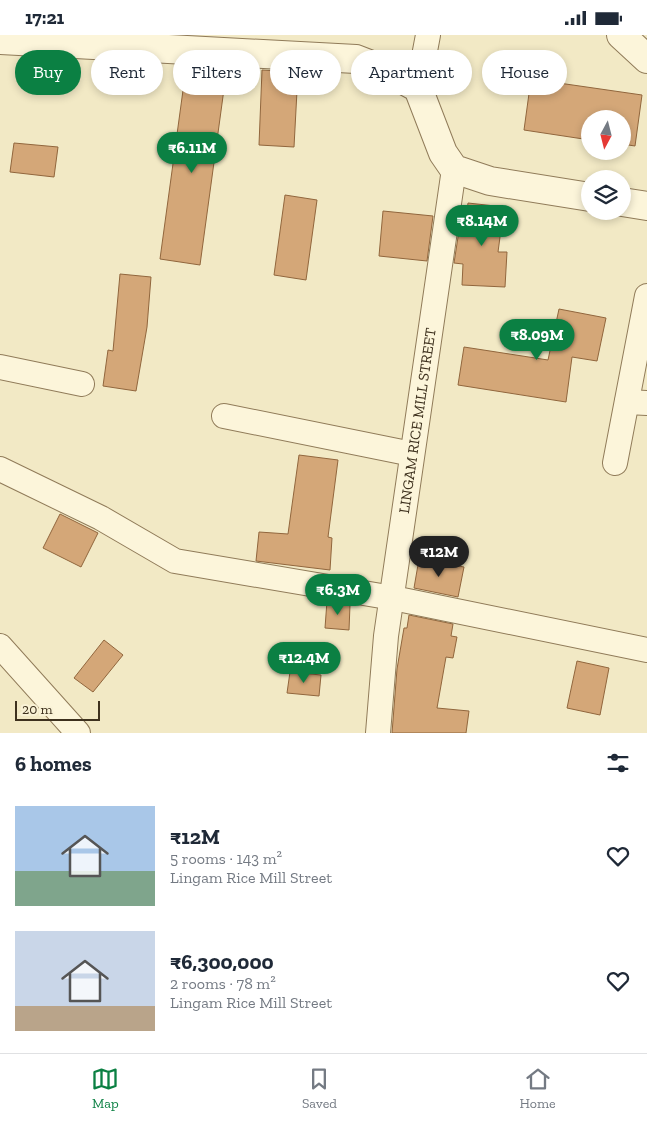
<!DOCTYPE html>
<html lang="en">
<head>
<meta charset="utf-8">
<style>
	:root { --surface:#fff; --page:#f6f6f7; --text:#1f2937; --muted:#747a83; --line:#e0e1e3; --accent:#0b8043 }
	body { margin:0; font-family:"Zilla Slab",serif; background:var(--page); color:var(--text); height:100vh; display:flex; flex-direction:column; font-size:19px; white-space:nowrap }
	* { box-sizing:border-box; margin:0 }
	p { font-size:16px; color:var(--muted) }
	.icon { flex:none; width:28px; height:28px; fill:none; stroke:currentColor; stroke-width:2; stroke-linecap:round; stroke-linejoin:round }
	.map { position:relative; height:698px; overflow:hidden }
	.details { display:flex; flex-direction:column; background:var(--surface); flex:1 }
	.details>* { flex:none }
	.top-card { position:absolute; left:15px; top:15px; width:618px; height:45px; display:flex; gap:10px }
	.needle { width:32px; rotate:187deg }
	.tools { position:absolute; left:581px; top:75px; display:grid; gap:10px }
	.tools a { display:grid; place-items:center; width:50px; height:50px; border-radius:50%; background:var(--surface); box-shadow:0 2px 8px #0003; font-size:25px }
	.scale { position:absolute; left:15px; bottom:12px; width:85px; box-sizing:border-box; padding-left:5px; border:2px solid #3e311e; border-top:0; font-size:14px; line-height:18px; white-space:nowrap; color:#3e311e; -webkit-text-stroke:4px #f9f2d6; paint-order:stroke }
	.price { position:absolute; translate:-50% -42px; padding:0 11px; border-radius:18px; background:var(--accent); color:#fff; font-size:16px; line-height:32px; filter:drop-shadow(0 1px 2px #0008) }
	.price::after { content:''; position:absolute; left:50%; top:30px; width:15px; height:11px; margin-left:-8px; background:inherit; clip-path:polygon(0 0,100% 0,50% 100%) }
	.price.on { background:#222; color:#fff }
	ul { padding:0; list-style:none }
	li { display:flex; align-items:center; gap:15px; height:125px; padding:0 15px }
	li span { display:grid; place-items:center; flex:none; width:140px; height:100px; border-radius:0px; color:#555 }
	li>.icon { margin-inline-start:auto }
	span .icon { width:60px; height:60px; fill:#fffc; stroke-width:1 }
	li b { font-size:21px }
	h2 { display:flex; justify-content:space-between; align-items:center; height:60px; padding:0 15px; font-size:21px }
	.chip { padding:0 18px; border-radius:22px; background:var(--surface); box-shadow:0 2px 8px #0003; font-size:18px; line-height:45px }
	.chip.on { background:var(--accent); color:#fff }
	.status { display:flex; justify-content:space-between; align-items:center; height:35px; padding:0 25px; background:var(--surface); direction:ltr }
	.status svg { height:14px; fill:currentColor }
	.tab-bar { display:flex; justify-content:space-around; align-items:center; height:70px; border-top:1px solid var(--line); background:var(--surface); font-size:14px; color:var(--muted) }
	.tab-bar a { display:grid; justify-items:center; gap:2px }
	.tab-bar .on { color:var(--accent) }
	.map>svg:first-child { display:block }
	.building { fill:#d4a778; stroke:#91663d }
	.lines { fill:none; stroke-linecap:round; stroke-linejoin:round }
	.minor-casing { stroke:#907b59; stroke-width:26 }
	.tertiary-casing { stroke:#907b59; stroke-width:30 }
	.minor { stroke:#fcf5da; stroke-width:24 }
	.tertiary { stroke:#fcf5da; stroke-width:28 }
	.labels { text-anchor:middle; stroke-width:5; stroke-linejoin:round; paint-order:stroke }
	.street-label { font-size:15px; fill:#3e311e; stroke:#f9f2d6 }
</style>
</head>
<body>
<div class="status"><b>17:21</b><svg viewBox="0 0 49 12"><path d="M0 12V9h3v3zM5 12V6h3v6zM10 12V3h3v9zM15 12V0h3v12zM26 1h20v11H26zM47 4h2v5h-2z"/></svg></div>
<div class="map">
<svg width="647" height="698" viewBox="0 0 647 698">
	<rect width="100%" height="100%" fill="#f2e9c5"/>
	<g class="building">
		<path d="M 262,35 L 298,37 L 294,112 L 259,110 Z"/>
		<path d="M 531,44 L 642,60 L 635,111 L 622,109 L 622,84 L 590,84 L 590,105 L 524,95 Z"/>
		<path d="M 184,48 L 224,54 L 200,230 L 160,224 Z"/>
		<path d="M 14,108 L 58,112 L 54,142 L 10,137 Z"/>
		<path d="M 285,160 L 317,165 L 306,245 L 274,240 Z"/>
		<path d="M 468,168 L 504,172 L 498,217 L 507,217 L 505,252 L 462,250 L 463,229 L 454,228 L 461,183 L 466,184 Z"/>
		<path d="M 383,176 L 433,181 L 427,226 L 379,221 Z"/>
		<path d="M 120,239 L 151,242 L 147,292 L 136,356 L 103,351 L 108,315 L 113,316 Z"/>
		<path d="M 559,274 L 606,283 L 597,326 L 572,322 L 566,367 L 458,350 L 464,312 L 548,325 Z"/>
		<path d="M 299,420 L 338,425 L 328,502 L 332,503 L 330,535 L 256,526 L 259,497 L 288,499 Z"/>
		<path d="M 60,479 L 98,498 L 81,532 L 43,513 Z"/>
		<path d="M 419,524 L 464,532 L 458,562 L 414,553 Z"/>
		<path d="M 327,566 L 350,570 L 349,595 L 325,593 Z"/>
		<path d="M 409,580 L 453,589 L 451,601 L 457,602 L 453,623 L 446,622 L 437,673 L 469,676 L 466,698 L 392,698 L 397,634 L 404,593 L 407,593 Z"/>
		<path d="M 104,605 L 123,620 L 93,657 L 74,643 Z"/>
		<path d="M 577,626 L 609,633 L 600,680 L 567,673 Z"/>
		<path d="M 290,637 L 321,640 L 319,661 L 287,658 Z"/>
	</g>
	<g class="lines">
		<defs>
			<g id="minor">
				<path d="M 418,53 L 428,0"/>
				<path d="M 0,332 L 82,349"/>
				<path d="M 627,367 L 647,368"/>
				<path d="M 224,381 L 412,419"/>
				<path d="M 615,428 L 647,261"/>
				<path d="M 0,434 L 101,483 L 175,526 L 393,563 L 647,615"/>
				<path d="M 0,611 L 78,698"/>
				<path id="s1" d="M 378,698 L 386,601 L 454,134"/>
			</g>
			<g id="tertiary">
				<path d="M 621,0 L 647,24"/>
				<path d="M 0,5 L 356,24 L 387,36 L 418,53 L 443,118 L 454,134 L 490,146 L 590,162"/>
				<path d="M 622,167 L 647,171"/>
			</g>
		</defs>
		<use href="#minor" class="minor-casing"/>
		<use href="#tertiary" class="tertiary-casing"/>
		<use href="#minor" class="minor"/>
		<use href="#tertiary" class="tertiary"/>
	</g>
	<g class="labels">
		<g class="street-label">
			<text dy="5" stroke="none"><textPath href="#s1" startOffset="315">LINGAM RICE MILL STREET</textPath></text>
		</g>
	</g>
</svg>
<div class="tools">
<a><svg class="needle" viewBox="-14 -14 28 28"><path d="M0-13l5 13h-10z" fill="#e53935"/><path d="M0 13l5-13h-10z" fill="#747a83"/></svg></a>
<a><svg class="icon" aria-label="layers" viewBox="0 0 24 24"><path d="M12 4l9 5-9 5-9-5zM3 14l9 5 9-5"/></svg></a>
</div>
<div class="scale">20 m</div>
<b class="price" style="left:192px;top:139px">₹6.11M</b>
<b class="price" style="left:482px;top:212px">₹8.14M</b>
<b class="price" style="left:537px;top:326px">₹8.09M</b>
<b class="price on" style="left:439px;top:543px">₹12M</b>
<b class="price" style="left:338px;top:581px">₹6.3M</b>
<b class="price" style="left:304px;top:649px">₹12.4M</b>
<div class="top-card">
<a class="chip on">Buy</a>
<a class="chip">Rent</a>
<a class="chip">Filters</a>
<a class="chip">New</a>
<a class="chip">Apartment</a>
<a class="chip">House</a>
</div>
</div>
<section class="details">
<h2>6 homes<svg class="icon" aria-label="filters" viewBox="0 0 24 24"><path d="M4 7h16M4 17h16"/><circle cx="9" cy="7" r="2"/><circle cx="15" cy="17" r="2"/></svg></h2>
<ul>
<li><span style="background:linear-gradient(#a9c7e8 65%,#7fa58c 0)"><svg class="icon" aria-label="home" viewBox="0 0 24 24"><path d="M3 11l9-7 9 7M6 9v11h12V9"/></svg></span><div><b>₹12M</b><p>5 rooms · 143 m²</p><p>Lingam Rice Mill Street</p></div><svg class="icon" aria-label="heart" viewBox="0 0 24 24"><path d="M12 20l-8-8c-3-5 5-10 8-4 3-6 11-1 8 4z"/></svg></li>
<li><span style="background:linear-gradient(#c9d6e8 75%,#b9a48a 0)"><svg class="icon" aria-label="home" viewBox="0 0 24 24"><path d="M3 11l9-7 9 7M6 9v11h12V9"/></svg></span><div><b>₹6,300,000</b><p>2 rooms · 78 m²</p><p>Lingam Rice Mill Street</p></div><svg class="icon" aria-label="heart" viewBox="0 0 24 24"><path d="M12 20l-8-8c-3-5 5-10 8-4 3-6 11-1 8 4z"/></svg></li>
</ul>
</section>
<nav class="tab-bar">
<a class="on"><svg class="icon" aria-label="map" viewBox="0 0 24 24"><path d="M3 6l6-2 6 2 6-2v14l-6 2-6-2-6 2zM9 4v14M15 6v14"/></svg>Map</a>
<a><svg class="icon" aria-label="saved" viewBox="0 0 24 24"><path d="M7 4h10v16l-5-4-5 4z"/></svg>Saved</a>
<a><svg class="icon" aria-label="home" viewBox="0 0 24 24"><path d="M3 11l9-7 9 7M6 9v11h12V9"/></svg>Home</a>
</nav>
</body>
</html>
